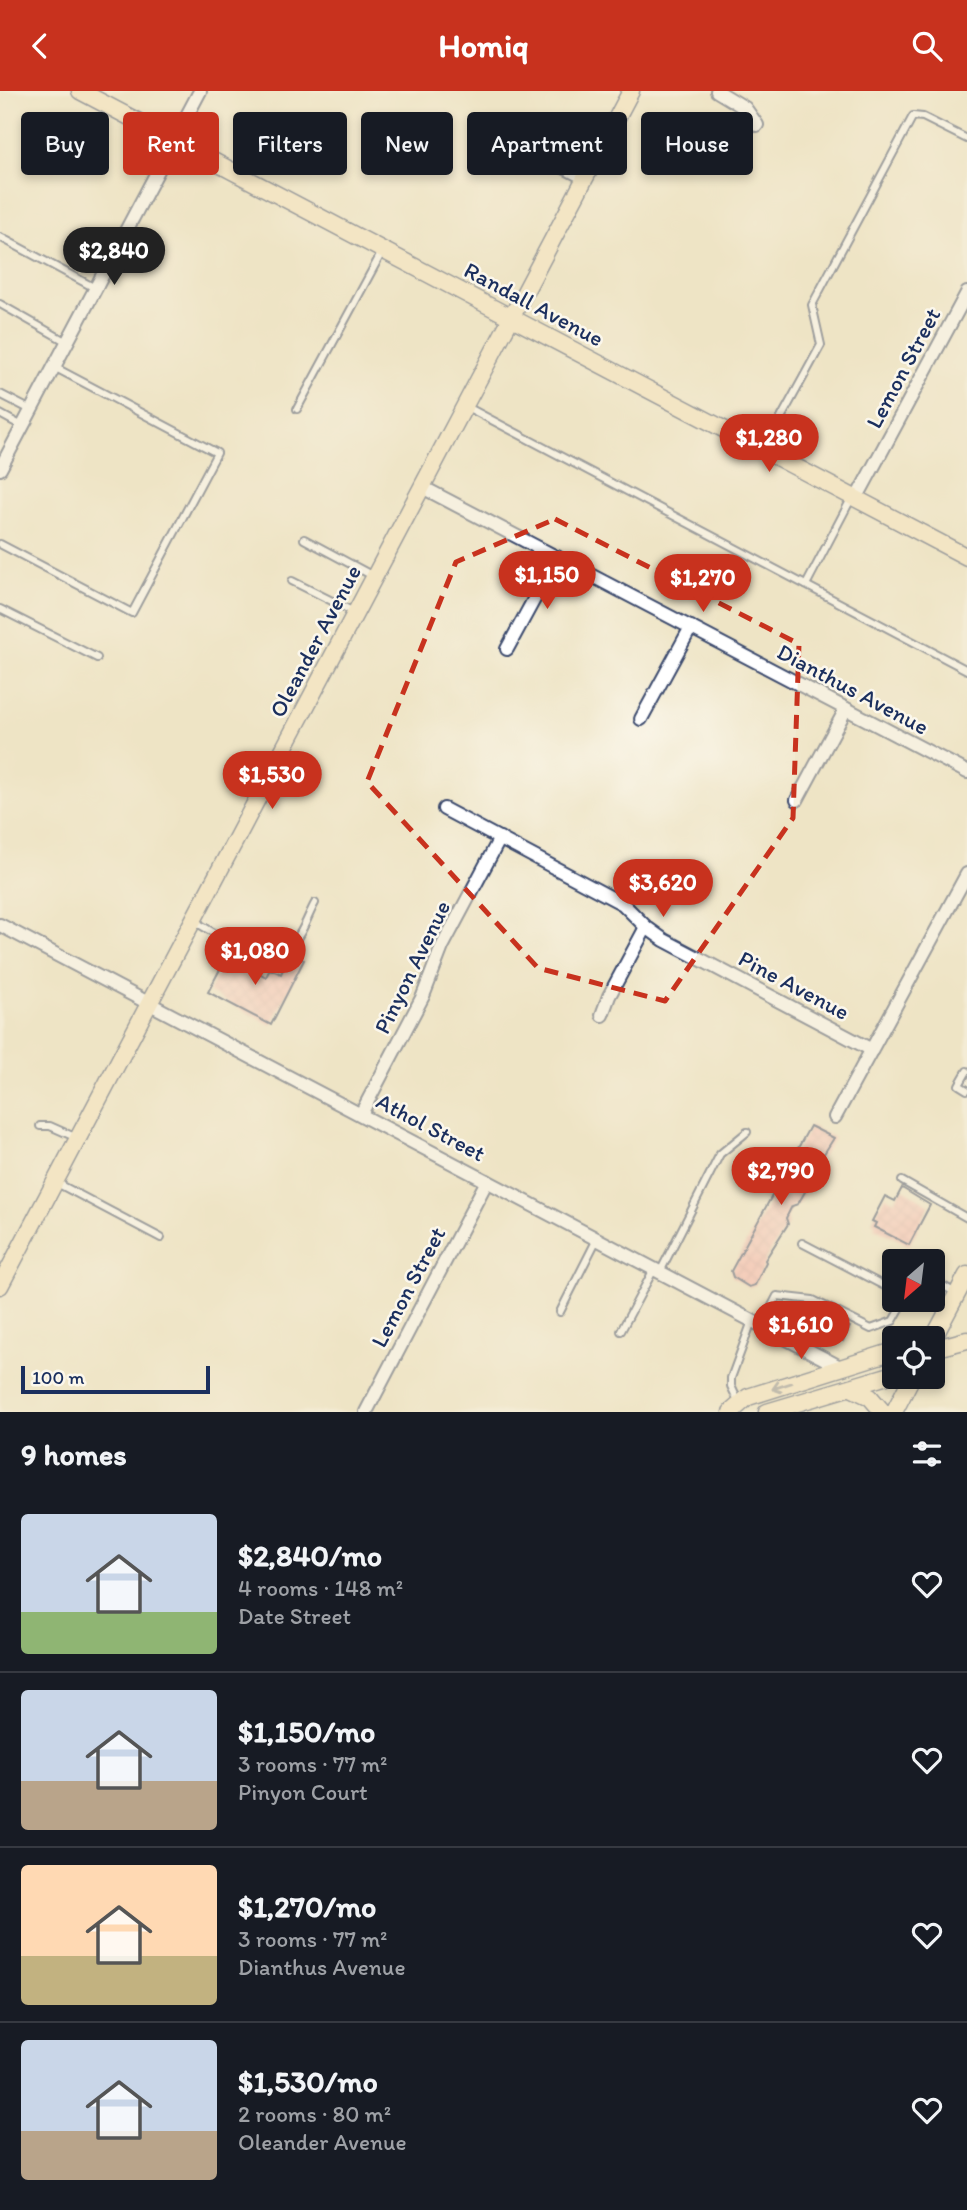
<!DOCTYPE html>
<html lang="en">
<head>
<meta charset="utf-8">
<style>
	:root { --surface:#171b24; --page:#20242c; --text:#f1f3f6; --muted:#9ea1a6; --line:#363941; --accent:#c8321e }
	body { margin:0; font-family:Itim,sans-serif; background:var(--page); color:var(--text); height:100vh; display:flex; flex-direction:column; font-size:26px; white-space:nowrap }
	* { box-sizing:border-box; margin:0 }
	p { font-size:23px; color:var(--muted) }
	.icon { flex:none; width:38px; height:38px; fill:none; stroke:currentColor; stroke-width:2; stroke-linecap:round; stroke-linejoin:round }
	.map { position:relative; height:1321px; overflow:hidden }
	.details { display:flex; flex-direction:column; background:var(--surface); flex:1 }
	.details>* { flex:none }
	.banner { position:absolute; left:21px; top:21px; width:926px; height:63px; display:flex; gap:14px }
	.needle { width:46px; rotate:208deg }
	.fabs { position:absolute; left:882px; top:1158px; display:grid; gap:14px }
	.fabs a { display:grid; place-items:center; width:63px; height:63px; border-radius:7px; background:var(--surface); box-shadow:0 4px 10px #0003; font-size:35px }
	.scale { position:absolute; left:21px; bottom:18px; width:189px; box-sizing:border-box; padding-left:7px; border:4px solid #1b2f5e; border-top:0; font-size:19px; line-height:24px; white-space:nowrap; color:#1b2f5e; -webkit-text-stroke:5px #fbf7ec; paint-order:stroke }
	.price { position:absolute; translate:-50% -60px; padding:0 16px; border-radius:24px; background:var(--accent); color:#fff; font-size:23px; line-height:46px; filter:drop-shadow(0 2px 4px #0008) }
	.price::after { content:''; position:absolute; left:50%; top:42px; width:21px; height:16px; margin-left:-10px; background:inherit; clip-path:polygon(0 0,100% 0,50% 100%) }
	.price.active { background:#222; color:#fff }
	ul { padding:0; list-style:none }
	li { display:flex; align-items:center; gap:21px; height:175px; padding:0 21px }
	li+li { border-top:2px solid var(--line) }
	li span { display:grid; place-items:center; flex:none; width:196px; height:140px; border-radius:7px; color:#555 }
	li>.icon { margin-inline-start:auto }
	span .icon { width:84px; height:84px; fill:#fffc; stroke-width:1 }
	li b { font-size:30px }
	h2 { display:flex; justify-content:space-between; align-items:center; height:84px; padding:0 21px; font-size:30px }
	.tag { padding:0 24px; border-radius:7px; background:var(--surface); box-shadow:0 4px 10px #0003; font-size:24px; line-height:63px }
	.tag.active { background:var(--accent); color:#fff }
	header { display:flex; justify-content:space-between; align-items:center; height:91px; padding:0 21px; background:var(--accent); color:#fff; font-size:32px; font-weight:800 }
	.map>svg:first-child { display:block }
	.building { fill:url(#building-cross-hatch) }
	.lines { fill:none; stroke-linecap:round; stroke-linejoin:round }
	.lane-casing { stroke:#3b4a6d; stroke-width:10 }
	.street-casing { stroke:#3b4a6d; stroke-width:16 }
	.secondary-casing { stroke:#3b4a6d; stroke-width:19 }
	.lane { stroke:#fff; stroke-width:6 }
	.street { stroke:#fff; stroke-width:12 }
	.secondary { stroke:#f9e7c3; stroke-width:16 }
	.oneway { stroke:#8a8b90 }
	.marked { fill:none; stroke:#c8321e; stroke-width:5; stroke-dasharray:14 9; stroke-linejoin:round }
	.labels { text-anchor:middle; stroke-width:5; stroke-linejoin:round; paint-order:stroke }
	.street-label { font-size:23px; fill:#1b2f5e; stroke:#fbf7ec }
</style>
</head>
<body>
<header><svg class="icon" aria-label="back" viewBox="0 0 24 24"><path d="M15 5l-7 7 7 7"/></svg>Homiq<svg class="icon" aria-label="search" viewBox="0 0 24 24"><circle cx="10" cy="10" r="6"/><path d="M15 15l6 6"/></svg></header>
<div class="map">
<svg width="967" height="1321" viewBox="0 0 967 1321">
	<defs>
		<pattern id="building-cross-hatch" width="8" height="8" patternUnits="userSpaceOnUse" patternTransform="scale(1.75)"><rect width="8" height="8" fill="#fbaba8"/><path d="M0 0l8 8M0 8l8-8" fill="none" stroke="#d79393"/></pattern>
	</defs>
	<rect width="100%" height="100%" fill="#fbf7ec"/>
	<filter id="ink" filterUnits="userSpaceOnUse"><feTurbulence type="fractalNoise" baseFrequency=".0143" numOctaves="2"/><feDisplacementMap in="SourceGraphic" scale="14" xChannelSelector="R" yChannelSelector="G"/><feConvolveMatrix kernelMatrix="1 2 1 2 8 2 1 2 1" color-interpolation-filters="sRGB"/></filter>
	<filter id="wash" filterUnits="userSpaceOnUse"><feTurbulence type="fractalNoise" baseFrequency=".00686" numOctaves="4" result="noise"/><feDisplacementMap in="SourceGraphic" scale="28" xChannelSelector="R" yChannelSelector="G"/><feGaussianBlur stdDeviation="1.57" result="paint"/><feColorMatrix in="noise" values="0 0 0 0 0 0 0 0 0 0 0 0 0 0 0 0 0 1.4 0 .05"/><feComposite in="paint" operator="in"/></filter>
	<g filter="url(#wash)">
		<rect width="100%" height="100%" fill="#eee4c5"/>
		<g id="blocks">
			<g class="building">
				<path d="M 228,863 L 266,886 L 270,878 L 281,883 L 290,863 L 304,869 L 271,934 L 208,901 Z"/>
				<path d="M 810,1035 L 834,1047 L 808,1088 L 810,1092 L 798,1113 L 792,1115 L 786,1127 L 788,1133 L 765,1169 L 766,1171 L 755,1194 L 749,1196 L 733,1186 L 731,1180 Z"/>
				<path d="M 902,1097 L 930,1114 L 909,1154 L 874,1136 L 876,1132 L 872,1130 L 885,1105 L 895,1110 Z"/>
				<path d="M 819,1220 L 850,1236 L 843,1250 L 812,1233 Z"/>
			</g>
		</g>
	</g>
	<g filter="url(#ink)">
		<use href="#blocks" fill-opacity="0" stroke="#3b4a6d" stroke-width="2"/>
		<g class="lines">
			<defs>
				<g id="lane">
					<path d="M 0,146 L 95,197"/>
					<path d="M 0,213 L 67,251"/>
					<path d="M 0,303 L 31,319"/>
					<path d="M 467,316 L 967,579"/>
					<path d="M 297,318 L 382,161"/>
					<path d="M 0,323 L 22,335"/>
					<path d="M 764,358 L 821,254 L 812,214 L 913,25 L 923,26 L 967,48"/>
					<path d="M 304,448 L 373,485"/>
					<path d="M 0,453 L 132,522 L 217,362 L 54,276"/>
					<path d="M 292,490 L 354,521"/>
					<path d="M 806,494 L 851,408"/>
					<path d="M 0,518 L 97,567"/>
					<path d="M 195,831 C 220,844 264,878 291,854 C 302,845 308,824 315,812"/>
					<path d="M 967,980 L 959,994 L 967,999"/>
					<path d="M 40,1035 L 50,1035 L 77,1047"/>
					<path d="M 902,1090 L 967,1127"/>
					<path d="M 57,1092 L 161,1147"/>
					<path d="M 802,1152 L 894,1200"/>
					<path d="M 660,1181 L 720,1063 L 747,1041"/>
					<path d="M 933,1189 L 956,1202"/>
					<path d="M 560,1221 L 597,1148"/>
					<path d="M 762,1234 L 777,1205 L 813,1209 L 871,1238 L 893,1230 L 905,1209"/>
					<path d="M 621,1240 L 654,1178"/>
					<path d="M 739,1312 L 731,1295 L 731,1287 L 752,1230"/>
				</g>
				<g id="street">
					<path d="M 717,0 L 745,17 L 757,34"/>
					<path d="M 491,39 L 585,87"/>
					<path d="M 0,378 L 200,0"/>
					<path d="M 422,396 L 967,681"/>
					<path d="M 856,408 L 967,202"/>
					<path d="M 507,558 L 557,466"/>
					<path d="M 641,628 L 691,536"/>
					<path d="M 797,709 L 846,618"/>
					<path d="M 444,718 L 623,813 L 646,836 L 664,849 L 872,959"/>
					<path d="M 0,834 L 842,1277"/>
					<path d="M 602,924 L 609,905 L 646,836"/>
					<path d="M 361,1023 L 423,905 L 442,856 L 500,747"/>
					<path d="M 835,1026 L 967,783"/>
					<path d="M 366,1321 L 487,1090"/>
				</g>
				<g id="secondary">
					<path d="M 80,0 L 967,466"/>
					<path d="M 0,1195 L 631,0"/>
					<path d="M 933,1248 L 967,1184"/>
					<path d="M 933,1258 L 967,1249"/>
					<path d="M 851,1297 L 870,1306 L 883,1321"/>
					<path d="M 731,1321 L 748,1306 L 894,1260"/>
					<path d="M 767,1321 L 894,1283"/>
					<path d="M 894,1321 L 912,1286"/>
				</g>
			</defs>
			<use href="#lane" class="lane-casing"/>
			<use href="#street" class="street-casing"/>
			<use href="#secondary" class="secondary-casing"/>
			<use href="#lane" class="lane"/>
			<use href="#street" class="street"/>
			<use href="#secondary" class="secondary"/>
		</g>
		<defs><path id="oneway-shaft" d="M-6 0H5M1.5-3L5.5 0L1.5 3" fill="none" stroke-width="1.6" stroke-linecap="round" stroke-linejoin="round" transform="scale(1.75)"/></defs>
		<use class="oneway" href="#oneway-shaft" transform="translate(782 1295) rotate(162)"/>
	</g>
	<path d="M0 0H967V1321H0ZM 555,428 L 799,553 L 793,727 L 665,910 L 538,877 L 367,691 L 456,471 Z" fill="#eee4c5" fill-opacity=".55" fill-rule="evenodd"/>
	<path class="marked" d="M 555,428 L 799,553 L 793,727 L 665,910 L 538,877 L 367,691 L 456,471 Z"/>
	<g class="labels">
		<g class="street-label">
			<text transform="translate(534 213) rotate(28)" y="8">Randall Avenue</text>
			<text transform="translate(903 277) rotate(-62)" y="8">Lemon Street</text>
			<text transform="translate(315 550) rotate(-62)" y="8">Oleander Avenue</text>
			<text transform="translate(853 598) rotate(28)" y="8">Dianthus Avenue</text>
			<text transform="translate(412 876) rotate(-64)" y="8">Pinyon Avenue</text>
			<text transform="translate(794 894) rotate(28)" y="8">Pine Avenue</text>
			<text transform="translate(431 1036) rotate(28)" y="8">Athol Street</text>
			<text transform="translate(408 1196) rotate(-62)" y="8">Lemon Street</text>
		</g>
	</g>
</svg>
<div class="fabs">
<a><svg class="needle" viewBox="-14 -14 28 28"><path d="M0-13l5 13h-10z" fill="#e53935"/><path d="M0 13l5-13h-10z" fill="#9ea1a6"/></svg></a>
<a><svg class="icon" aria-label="locate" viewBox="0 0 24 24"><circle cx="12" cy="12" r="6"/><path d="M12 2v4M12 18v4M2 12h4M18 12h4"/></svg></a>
</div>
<div class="scale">100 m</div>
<b class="price active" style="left:114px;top:196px">$2,840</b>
<b class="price" style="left:769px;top:383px">$1,280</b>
<b class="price" style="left:547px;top:520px">$1,150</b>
<b class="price" style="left:703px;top:523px">$1,270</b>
<b class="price" style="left:272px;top:720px">$1,530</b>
<b class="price" style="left:663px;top:828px">$3,620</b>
<b class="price" style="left:255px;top:896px">$1,080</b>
<b class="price" style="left:781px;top:1116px">$2,790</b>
<b class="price" style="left:801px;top:1270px">$1,610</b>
<div class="banner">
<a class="tag">Buy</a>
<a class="tag active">Rent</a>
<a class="tag">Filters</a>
<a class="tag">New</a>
<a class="tag">Apartment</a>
<a class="tag">House</a>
</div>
</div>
<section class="details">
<h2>9 homes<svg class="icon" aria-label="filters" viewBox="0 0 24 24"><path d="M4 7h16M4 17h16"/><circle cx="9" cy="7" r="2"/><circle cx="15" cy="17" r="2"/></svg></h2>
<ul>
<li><span style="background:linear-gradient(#c9d6e8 70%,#8fb573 0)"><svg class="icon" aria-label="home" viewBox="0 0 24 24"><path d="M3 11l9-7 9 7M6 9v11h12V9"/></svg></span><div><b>$2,840/mo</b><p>4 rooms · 148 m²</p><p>Date Street</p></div><svg class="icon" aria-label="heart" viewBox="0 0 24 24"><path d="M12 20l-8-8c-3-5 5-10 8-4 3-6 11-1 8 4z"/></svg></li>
<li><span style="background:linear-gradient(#c9d6e8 65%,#b9a48a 0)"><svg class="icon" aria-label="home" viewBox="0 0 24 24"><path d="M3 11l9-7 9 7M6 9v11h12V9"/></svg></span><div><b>$1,150/mo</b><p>3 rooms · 77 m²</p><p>Pinyon Court</p></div><svg class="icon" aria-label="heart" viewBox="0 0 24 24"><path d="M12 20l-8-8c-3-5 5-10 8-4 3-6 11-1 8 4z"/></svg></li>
<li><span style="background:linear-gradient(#ffd9b3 65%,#c2b280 0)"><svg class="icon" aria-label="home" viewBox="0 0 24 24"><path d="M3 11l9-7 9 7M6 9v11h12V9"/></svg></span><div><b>$1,270/mo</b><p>3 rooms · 77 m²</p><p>Dianthus Avenue</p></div><svg class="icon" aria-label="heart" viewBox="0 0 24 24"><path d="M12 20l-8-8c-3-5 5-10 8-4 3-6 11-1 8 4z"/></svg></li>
<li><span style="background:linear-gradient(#c9d6e8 65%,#b9a48a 0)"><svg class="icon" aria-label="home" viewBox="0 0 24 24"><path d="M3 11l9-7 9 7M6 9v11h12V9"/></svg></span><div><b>$1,530/mo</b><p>2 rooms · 80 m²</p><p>Oleander Avenue</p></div><svg class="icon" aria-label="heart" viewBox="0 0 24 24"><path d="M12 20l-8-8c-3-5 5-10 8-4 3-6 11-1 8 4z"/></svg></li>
</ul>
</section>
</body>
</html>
